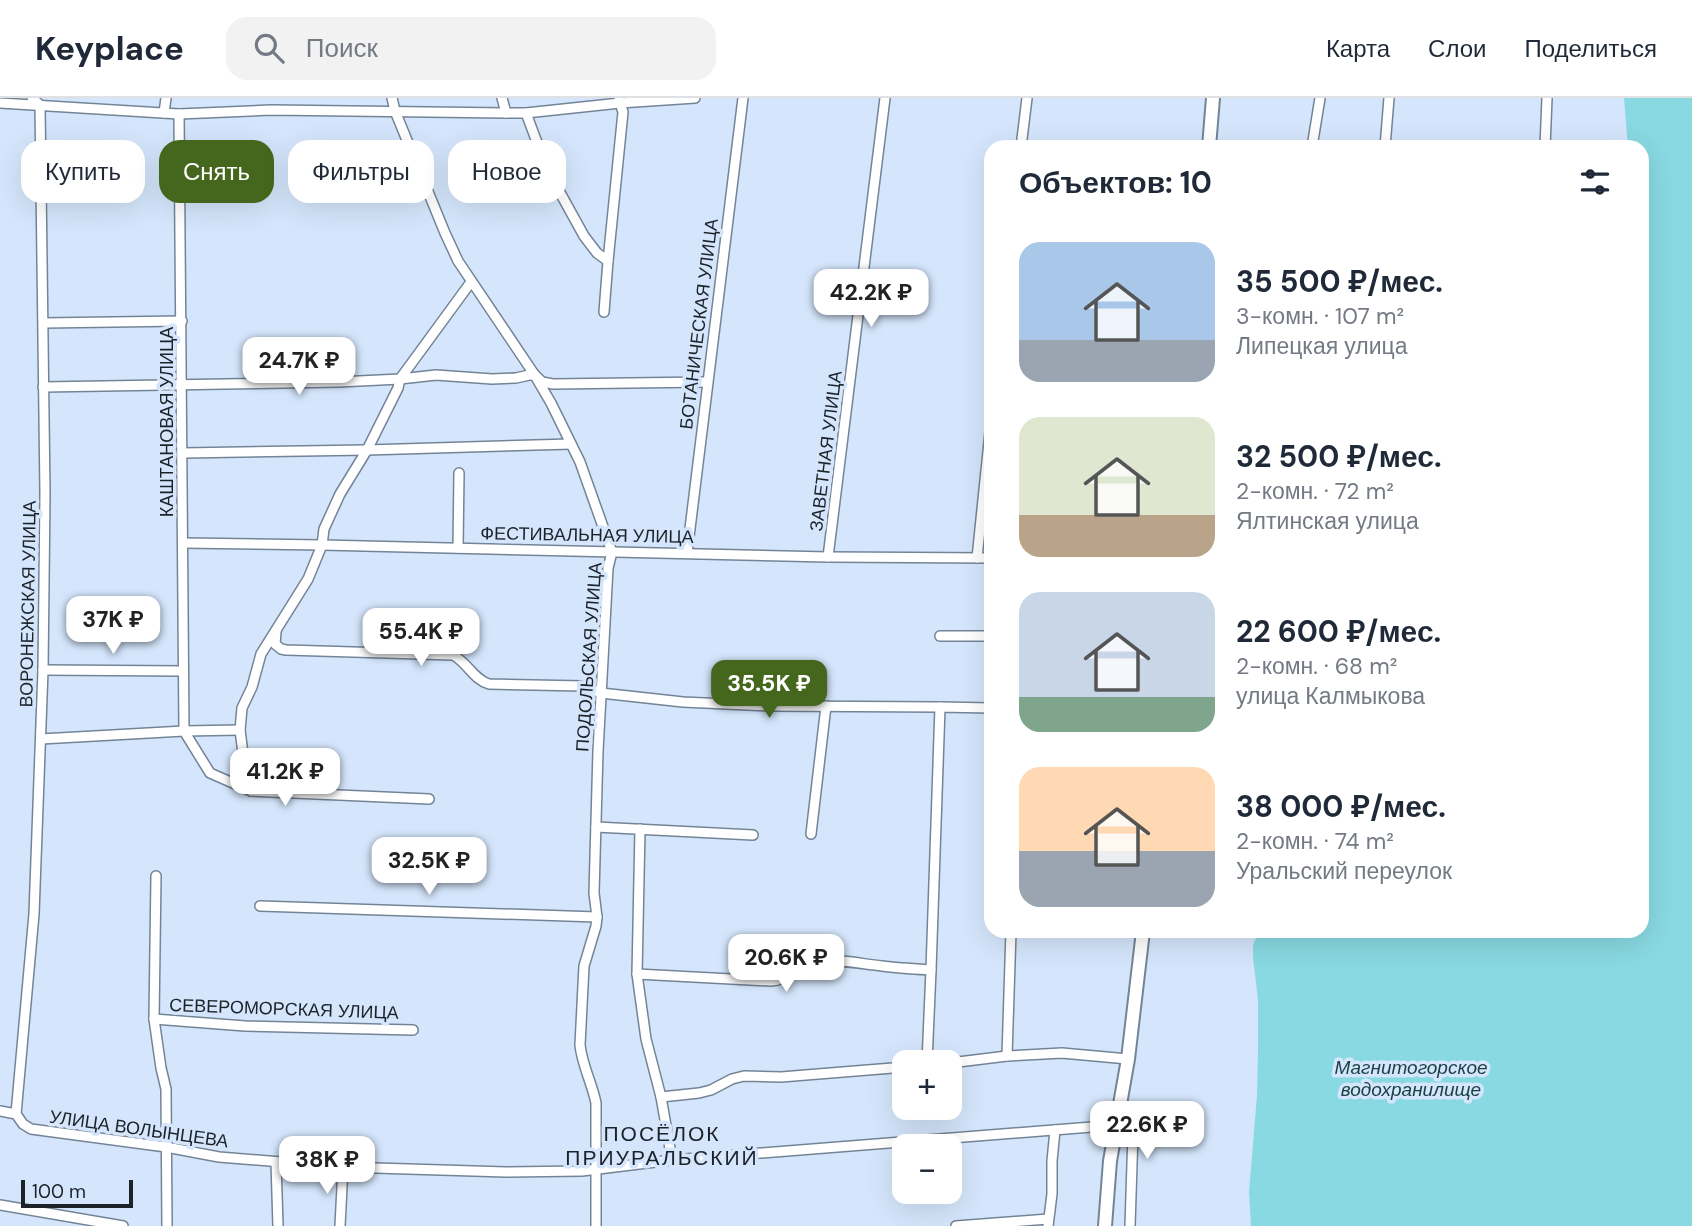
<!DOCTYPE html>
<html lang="ru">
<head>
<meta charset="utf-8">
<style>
	:root { --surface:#fff; --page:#f2f2f3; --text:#1f2937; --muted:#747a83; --line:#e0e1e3; --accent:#45661d }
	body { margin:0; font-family:"DM Sans",sans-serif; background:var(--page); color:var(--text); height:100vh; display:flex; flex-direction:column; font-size:26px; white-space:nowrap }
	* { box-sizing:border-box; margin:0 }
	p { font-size:23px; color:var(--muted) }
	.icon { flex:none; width:38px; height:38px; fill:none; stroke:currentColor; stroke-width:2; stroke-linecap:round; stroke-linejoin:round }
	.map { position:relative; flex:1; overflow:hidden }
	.drawer { position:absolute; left:984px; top:42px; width:665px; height:798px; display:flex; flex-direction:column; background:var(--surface); border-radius:21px; box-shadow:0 7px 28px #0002 }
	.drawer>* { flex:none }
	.guide { position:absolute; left:21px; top:42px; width:665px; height:63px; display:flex; gap:14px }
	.controls { position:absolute; left:892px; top:952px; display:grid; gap:14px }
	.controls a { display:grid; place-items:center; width:70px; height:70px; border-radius:14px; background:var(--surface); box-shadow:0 7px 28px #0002; font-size:35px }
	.scale { position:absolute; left:21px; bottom:18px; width:112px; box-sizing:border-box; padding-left:7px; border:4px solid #1c222a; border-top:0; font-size:19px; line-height:24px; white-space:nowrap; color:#1c222a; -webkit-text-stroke:5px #d5e6fc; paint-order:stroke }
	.price { position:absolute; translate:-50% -60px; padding:0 16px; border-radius:14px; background:#fff; color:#222; font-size:23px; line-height:46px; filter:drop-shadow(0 2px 4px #0008) }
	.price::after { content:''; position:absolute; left:50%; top:42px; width:21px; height:16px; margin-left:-10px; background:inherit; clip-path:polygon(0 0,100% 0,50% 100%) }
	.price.on { background:var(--accent); color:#fff }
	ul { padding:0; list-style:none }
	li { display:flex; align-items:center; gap:21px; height:175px; padding:0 35px }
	li span { display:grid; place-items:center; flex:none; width:196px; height:140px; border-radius:21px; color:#555 }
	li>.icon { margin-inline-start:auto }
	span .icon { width:84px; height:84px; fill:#fffc; stroke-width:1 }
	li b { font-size:30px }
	h2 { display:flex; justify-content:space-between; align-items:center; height:84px; padding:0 35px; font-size:30px }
	.pill { padding:0 24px; border-radius:21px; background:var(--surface); box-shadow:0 7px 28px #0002; font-size:24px; line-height:63px }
	.pill.on { background:var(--accent); color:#fff }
	header { display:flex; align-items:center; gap:42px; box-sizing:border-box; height:98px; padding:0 35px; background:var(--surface); border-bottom:2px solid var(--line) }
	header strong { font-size:33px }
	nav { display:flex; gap:38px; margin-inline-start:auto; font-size:24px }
	.search { width:490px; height:63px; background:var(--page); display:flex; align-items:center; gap:18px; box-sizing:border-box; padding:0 24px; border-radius:21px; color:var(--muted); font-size:26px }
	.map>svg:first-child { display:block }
	.water { fill:#89d9e2 }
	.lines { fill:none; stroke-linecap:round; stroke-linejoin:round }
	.minor-casing { stroke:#748497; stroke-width:12 }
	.secondary-casing { stroke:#748497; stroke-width:16 }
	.minor { stroke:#fff; stroke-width:9 }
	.secondary { stroke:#fff; stroke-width:12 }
	.labels { text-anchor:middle; stroke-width:7; stroke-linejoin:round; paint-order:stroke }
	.street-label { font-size:18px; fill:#1c222a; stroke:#d5e6fc }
	.water-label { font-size:19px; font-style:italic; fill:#183f43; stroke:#d5e6fc }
	.quarter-label { font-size:21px; letter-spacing:2px; fill:#1c222a; stroke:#d5e6fc }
</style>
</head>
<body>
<header>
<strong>Keyplace</strong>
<div class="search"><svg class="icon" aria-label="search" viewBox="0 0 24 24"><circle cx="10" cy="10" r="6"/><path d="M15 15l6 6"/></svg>Поиск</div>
<nav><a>Карта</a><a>Слои</a><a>Поделиться</a></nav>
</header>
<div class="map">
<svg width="1692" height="1128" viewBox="0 0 1692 1128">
	<rect width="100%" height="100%" fill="#d5e6fc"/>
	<path class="water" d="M 1624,0 L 1692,0 L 1692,1128 L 1251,1128 L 1249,1094 L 1257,997 L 1258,953 L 1258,902 L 1253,860 L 1253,847 L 1259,833 L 1642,833 L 1642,49 L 1628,49 Z"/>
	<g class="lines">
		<defs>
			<g id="minor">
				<path d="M 392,0 L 395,13 L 445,135 L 458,163 L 534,276 L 551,305 L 580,364 L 612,454 L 608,470 L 598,653 L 594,795 L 597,819 L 596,828 L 584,868 L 580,947 C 582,967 592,985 596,1005 L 596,1128"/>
				<path d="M 502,0 L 506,15"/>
				<path d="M 0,5 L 179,16 L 271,12 L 506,15 L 526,15 L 620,5 L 695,0"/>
				<path d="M 164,15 L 166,0"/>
				<path d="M 526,15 L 547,71 L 584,138 L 597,155 L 608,163 L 623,14 L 619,2"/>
				<path d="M 179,16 L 184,633 L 210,675 L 251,693 L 429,701"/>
				<path d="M 1021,49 L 1027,0"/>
				<path d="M 1312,49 L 1320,0"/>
				<path d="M 1385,49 L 1389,0"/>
				<path d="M 1545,49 L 1547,0"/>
				<path d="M 604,214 L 608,163"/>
				<path d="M 44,225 L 182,223"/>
				<path d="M 43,289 L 339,284 L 400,281 L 436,277 L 492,281 L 516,280 L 534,276 L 542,284 L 553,286 L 707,284"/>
				<path d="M 183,355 L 367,352 L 571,346"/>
				<path d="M 183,445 L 322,447 L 828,459 L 990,460"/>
				<path d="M 458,450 L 459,375"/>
				<path d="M 687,455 L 743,0"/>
				<path d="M 828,459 L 885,0"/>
				<path d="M 977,460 L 990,334"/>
				<path d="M 276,534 L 275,546 L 281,551 L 286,552 L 453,557 C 467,564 474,582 489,586 L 583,588 L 601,595 L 683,604 L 772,608 L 940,609"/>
				<path d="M 940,538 L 990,538"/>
				<path d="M 43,572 L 183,573"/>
				<path d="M 41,641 L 184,633 L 240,632"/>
				<path d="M 251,693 L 246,679 L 240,632 L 242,610 L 252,589 L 261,556 L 308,481 L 322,447 L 324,431 L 340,396 L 367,352 L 398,290 L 400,281 L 471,184"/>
				<path d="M 596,729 L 753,737"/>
				<path d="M 640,731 L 637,876 L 646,941 L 661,999 L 672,1062"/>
				<path d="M 811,736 L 826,608"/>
				<path d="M 156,778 L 154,921 L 161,970 L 166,991 L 167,1128"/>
				<path d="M 260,808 L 597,819"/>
				<path d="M 637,876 L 771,883 C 784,882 784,878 795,871 C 802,867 813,865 821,864 C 842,861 861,866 882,868 C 898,870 915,871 931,872"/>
				<path d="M 154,921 L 245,928 L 413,932"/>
				<path d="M 1007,958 L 1011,833"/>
				<path d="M 927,964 L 931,872 L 940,609 L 990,610"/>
				<path d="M 950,965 L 1007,958 L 1062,955 L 1128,961"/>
				<path d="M 661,999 L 699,995 L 711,992 L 732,981 L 744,978 L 781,979 L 905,969"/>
				<path d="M 0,1013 L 16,1016 L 23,1026 L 31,1031 L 166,1049 L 219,1059 L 343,1069 L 506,1074 L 582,1073 L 672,1062 L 1117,1027 L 1130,1031 L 1133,1035 L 1130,1128"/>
				<path d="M 16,1016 L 34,816 L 43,572 L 45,396 L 40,7 L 32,0"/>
				<path d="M 276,1064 L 278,1128"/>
				<path d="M 0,1107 L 123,1128"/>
				<path d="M 340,1128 L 343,1069"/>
				<path d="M 956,1128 L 1048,1121"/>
				<path d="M 1048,1128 L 1052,1096 L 1052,1063 L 1055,1032"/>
			</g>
			<g id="secondary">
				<path d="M 1209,49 L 1213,0"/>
				<path d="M 1105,1128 L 1110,1063 L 1128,961 L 1143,833"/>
			</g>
		</defs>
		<use href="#minor" class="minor-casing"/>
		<use href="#secondary" class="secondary-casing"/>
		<use href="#minor" class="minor"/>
		<use href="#secondary" class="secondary"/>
	</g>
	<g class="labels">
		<g class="street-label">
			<text transform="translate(699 226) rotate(-83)" y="6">БОТАНИЧЕСКАЯ УЛИЦА</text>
			<text transform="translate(167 324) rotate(-90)" y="6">КАШТАНОВАЯ УЛИЦА</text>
			<text transform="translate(826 353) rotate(-83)" y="6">ЗАВЕТНАЯ УЛИЦА</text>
			<text transform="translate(587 437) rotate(1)" y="6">ФЕСТИВАЛЬНАЯ УЛИЦА</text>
			<text transform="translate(28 506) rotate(-89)" y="6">ВОРОНЕЖСКАЯ УЛИЦА</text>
			<text transform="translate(589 559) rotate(-86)" y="6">ПОДОЛЬСКАЯ УЛИЦА</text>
			<text transform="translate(284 911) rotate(2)" y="6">СЕВЕРОМОРСКАЯ УЛИЦА</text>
			<text transform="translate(139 1031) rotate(8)" y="6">УЛИЦА ВОЛЫНЦЕВА</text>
		</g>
		<g class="water-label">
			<text x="1411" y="976">Магнитогорское<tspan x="1411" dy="22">водохранилище</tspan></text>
		</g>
		<g class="quarter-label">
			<text x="662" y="1043">ПОСЁЛОК<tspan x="662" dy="24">ПРИУРАЛЬСКИЙ</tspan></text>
		</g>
	</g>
</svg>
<div class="controls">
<a>+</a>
<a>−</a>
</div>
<div class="scale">100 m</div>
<b class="price" style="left:871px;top:231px">42.2K ₽</b>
<b class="price" style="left:299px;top:299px">24.7K ₽</b>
<b class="price" style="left:113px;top:558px">37K ₽</b>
<b class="price" style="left:421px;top:570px">55.4K ₽</b>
<b class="price on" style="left:769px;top:622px">35.5K ₽</b>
<b class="price" style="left:285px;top:710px">41.2K ₽</b>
<b class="price" style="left:429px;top:799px">32.5K ₽</b>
<b class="price" style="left:786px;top:896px">20.6K ₽</b>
<b class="price" style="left:1147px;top:1063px">22.6K ₽</b>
<b class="price" style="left:327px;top:1098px">38K ₽</b>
<div class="guide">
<a class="pill">Купить</a>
<a class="pill on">Снять</a>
<a class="pill">Фильтры</a>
<a class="pill">Новое</a>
</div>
<section class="drawer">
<h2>Объектов: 10<svg class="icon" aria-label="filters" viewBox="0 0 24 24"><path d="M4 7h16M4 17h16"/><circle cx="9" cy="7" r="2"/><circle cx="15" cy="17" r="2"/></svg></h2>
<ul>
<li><span style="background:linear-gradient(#a9c7e8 70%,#9aa5b1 0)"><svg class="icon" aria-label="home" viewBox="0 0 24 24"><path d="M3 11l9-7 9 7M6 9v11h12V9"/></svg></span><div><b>35 500 ₽/мес.</b><p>3-комн. · 107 m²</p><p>Липецкая улица</p></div></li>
<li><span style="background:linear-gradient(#dfe7d0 70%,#b9a48a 0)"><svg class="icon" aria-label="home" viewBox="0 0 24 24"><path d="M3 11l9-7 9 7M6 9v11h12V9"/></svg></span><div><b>32 500 ₽/мес.</b><p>2-комн. · 72 m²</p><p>Ялтинская улица</p></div></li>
<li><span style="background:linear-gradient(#c9d6e8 75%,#7fa58c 0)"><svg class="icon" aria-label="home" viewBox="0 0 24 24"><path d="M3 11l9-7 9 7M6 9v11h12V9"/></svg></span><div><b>22 600 ₽/мес.</b><p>2-комн. · 68 m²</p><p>улица Калмыкова</p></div></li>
<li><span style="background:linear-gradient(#ffd9b3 60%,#9aa5b1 0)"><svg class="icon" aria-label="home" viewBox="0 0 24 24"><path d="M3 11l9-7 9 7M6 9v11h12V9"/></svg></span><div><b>38 000 ₽/мес.</b><p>2-комн. · 74 m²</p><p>Уральский переулок</p></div></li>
</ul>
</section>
</div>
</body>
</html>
